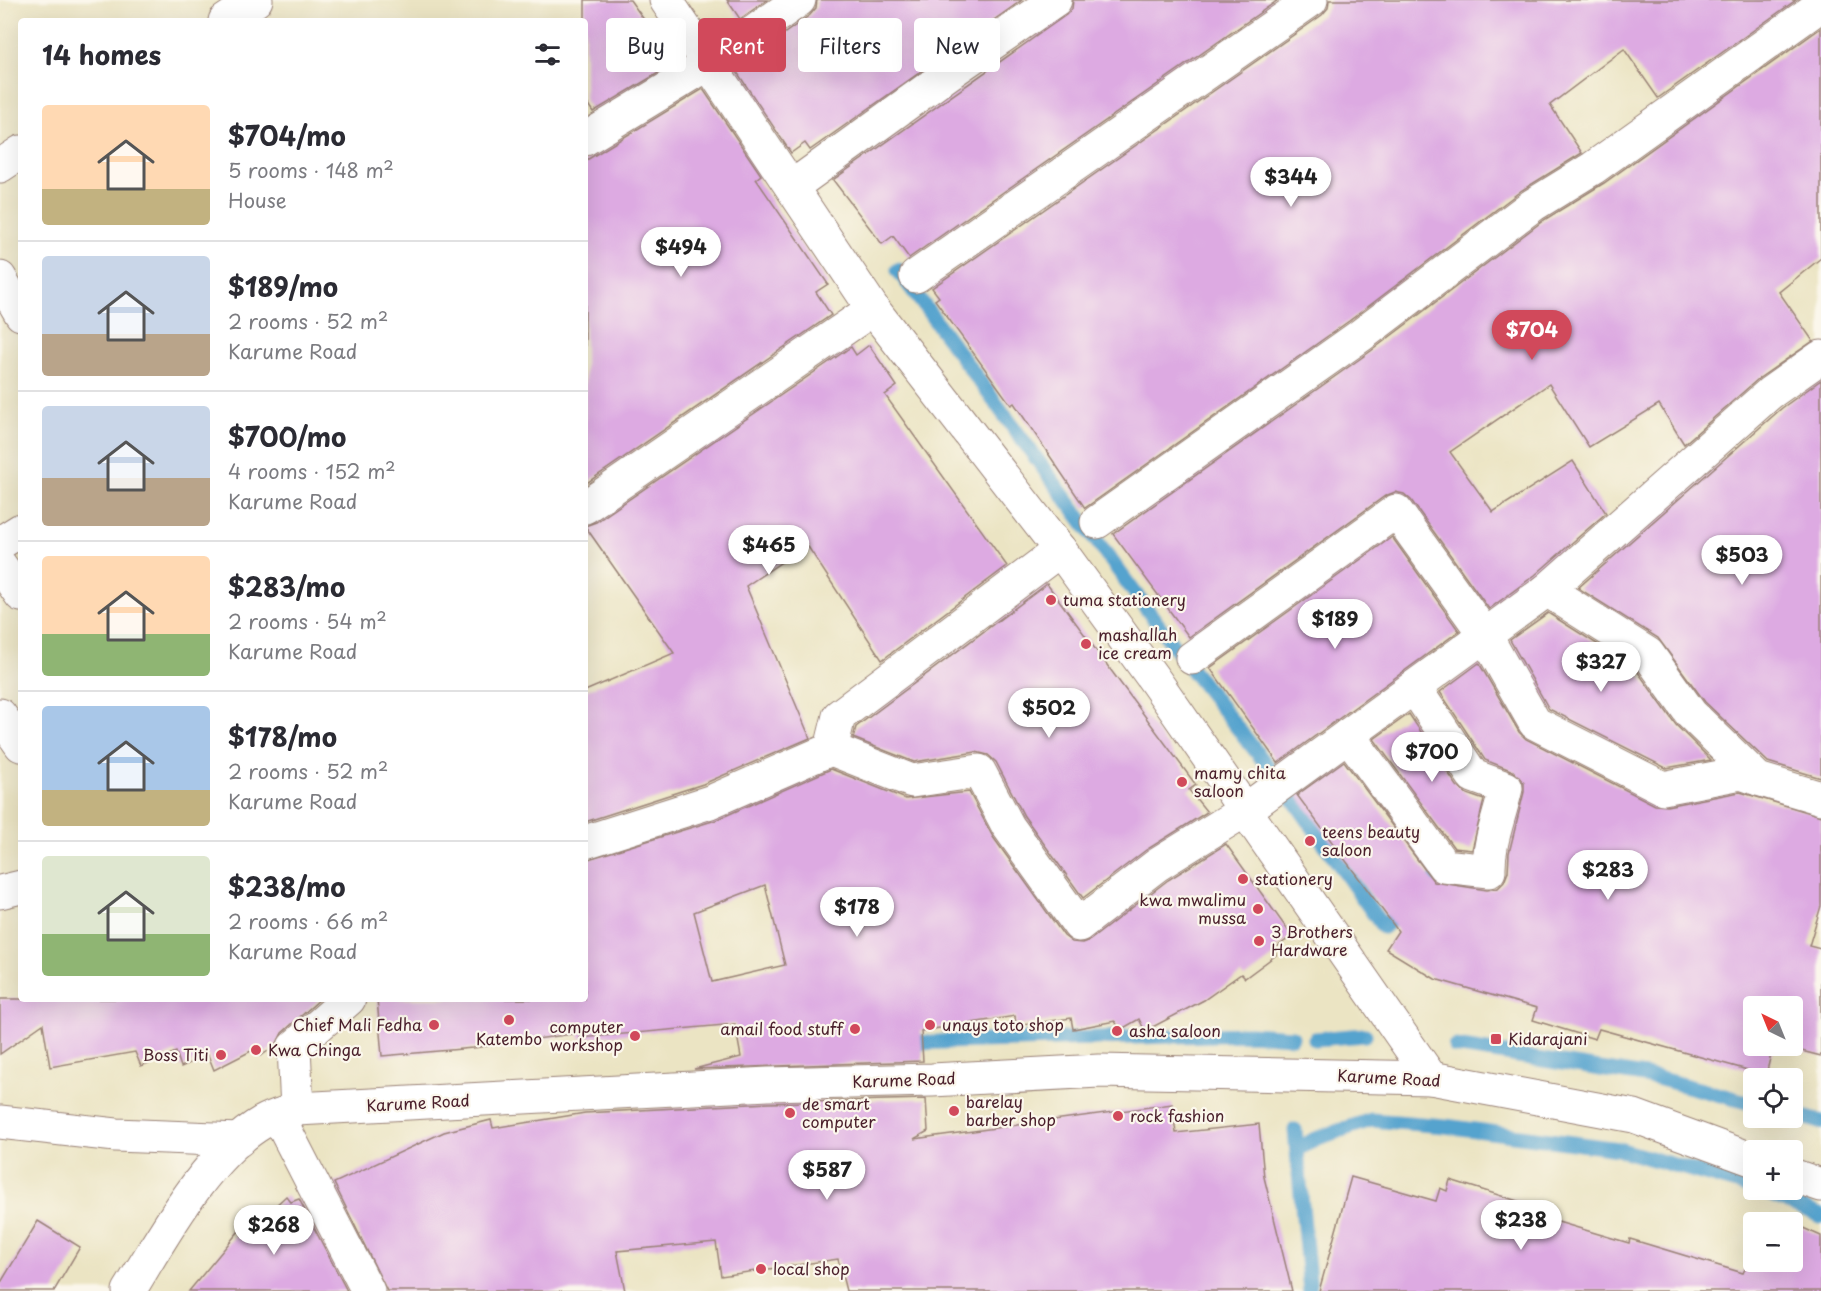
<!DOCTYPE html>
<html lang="en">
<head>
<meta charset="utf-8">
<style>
	:root { --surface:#fff; --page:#f2f2f3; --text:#2b2b33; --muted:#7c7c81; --line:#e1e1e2; --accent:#d1495b }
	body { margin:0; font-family:"Playpen Sans",sans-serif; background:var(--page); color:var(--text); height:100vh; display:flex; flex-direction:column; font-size:22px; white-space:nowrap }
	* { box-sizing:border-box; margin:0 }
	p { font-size:20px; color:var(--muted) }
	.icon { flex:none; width:33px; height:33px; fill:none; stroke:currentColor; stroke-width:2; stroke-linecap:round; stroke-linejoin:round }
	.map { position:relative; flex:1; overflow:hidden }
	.panel { position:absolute; left:18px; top:18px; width:570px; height:984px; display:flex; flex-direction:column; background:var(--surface); border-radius:6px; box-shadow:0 6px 24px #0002 }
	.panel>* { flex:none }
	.top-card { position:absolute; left:606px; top:18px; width:570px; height:54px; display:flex; gap:12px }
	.needle { width:39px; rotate:317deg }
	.controls { position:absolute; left:1743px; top:996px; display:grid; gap:12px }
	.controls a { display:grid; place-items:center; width:60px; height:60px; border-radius:6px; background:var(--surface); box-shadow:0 6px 24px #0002; font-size:30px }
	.price { position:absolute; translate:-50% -51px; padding:0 14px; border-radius:21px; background:#fff; color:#222; font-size:20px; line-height:39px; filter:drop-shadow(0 2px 3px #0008) }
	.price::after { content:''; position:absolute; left:50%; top:36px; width:18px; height:14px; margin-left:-9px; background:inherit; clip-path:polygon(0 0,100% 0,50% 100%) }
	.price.active { background:var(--accent); color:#fff }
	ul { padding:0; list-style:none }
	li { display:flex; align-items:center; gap:18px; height:150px; padding:0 24px }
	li+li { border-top:2px solid var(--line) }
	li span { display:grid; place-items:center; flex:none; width:168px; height:120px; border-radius:6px; color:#555 }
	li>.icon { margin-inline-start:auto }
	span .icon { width:72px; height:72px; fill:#fffc; stroke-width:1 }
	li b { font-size:26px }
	h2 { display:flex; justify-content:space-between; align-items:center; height:72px; padding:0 24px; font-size:26px }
	.tag { padding:0 21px; border-radius:6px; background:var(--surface); box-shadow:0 6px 24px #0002; font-size:21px; line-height:54px }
	.tag.active { background:var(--accent); color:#fff }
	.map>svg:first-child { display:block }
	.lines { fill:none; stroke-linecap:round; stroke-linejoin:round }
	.stream { stroke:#55a3ce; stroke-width:15 }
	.building { fill:#ddaae2; fill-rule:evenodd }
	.minor-casing { stroke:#9a8277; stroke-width:35 }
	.tertiary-casing { stroke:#9a8277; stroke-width:35 }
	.primary-casing { stroke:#9a8277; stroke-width:35 }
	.minor { stroke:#fff; stroke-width:33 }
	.tertiary { stroke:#fff; stroke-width:33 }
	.primary { stroke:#fff; stroke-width:33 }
	.poi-dot { fill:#d1495b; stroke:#fbf7ec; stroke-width:2 }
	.labels { text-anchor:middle; stroke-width:4.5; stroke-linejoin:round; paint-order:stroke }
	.poi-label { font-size:16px; fill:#4a1f2b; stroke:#fbf7ec; text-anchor:start }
	.street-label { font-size:16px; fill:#4a1f2b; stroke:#fbf7ec }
</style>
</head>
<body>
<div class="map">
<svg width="1821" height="1291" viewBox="0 0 1821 1291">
	<rect width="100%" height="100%" fill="#fbf7ec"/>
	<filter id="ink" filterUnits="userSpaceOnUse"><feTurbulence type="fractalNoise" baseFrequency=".0167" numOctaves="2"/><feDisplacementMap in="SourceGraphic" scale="12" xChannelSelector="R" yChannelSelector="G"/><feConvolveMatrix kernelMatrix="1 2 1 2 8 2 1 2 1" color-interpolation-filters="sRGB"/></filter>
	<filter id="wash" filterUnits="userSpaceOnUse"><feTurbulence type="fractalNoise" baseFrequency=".008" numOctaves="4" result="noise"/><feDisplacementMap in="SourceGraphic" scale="24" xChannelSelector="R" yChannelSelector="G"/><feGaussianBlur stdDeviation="1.35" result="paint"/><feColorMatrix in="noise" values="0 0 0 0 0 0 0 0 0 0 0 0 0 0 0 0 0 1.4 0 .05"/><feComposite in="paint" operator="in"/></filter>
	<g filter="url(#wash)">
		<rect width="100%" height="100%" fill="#ebe4c3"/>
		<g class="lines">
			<g class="stream">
				<path d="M 898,270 L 1187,664 L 1289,793 L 1383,927 L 1440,876"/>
				<path d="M 1315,1039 L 1365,1035"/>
				<path d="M 902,1043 L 1251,1034 L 1292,1037"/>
				<path d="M 1455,1046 L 1657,1078 L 1754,1104"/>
				<path d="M 1792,1114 L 1821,1122"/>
				<path d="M 1295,1130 L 1310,1291"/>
				<path d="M 1297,1150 L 1315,1139 L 1371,1120 L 1445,1126 L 1618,1149 L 1754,1188"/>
				<path d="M 1760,1190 L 1821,1216"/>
			</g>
		</g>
		<g id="blocks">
			<g class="building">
				<path d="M 585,0 L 630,0 L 675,63 L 593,112 L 585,100 Z"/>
				<path d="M 727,0 L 767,0 L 740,19 Z"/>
				<path d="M 817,0 L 1022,0 L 810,150 L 805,143 L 791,153 L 735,69 L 810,15 L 816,8 Z"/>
				<path d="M 1073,0 L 1278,0 L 909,258 L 893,236 L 882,244 L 833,180 L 1066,15 L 1072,9 Z"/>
				<path d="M 1329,0 L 1796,0 L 1658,98 L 1624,49 L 1550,105 L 1582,153 L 1522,190 L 1349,321 L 1085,508 L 1014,403 L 1011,405 L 935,300 L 939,297 L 932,288 L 1322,15 L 1328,8 Z"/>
				<path d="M 1821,28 L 1821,258 L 1779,292 L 1813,341 L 1758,379 L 1684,444 L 1659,404 L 1589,447 L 1549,384 L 1450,452 L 1493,512 L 1573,461 L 1606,513 L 1535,575 L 1489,609 L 1411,500 L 1404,494 L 1395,492 L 1385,496 L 1189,637 L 1113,534 L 1371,351 L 1544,220 L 1604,183 Z"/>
				<path d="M 703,89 L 761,175 L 756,179 L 828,284 L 816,292 L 831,315 L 585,484 L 585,161 Z"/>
				<path d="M 869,345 L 897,386 L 885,395 L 1007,566 L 882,660 L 807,545 L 746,586 L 810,738 L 703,784 L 585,822 L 585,691 L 674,653 L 585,526 L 596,522 L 851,347 L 856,355 Z"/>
				<path d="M 1821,380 L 1821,778 L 1768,762 L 1705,702 L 1658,638 L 1578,588 L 1782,408 Z"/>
				<path d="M 1392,537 L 1459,631 L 1278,763 L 1210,668 Z"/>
				<path d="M 1047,584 L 1196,785 L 1189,790 L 1207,812 L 1146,850 L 1083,898 L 1024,816 L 996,762 L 988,755 L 976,752 L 914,762 L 853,738 L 856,727 Z"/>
				<path d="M 1548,613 L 1635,668 L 1676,725 L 1711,760 L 1666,768 L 1549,709 L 1510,640 Z"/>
				<path d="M 1479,663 L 1519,732 L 1526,739 L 1655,805 L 1667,806 L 1740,792 L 1821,816 L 1821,906 L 1809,946 L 1821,949 L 1821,1056 L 1782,1046 L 1792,1046 L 1792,1006 L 1754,1006 L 1754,1046 L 1773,1046 L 1766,1075 L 1599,1029 L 1595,1039 L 1533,1020 L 1537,1008 L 1435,979 L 1386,949 L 1398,931 L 1297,795 L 1344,761 L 1434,882 L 1487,890 L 1498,888 L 1504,882 L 1508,872 L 1509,853 L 1524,792 L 1524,783 L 1513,771 L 1485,760 L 1440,692 Z"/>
				<path d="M 1409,714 L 1457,786 L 1467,794 L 1484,800 L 1472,850 L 1454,848 L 1374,739 Z"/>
				<path d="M 831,769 L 906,799 L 969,792 L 993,837 L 1064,936 L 1072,942 L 1082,943 L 1090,940 L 1168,880 L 1226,844 L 1292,936 L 1274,949 L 1276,955 L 1245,978 L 1241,974 L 1204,1000 L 1145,1031 L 1139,1019 L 1120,1030 L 1115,1021 L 1073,1029 L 1071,1018 L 1016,1026 L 1015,1016 L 921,1031 L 923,1061 L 694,1069 L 741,1057 L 735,1024 L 580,1038 L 579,1033 L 473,1048 L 382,1056 L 377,999 L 585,999 L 585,860 L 716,820 ZM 765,885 L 785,965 L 712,982 L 694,912 Z"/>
				<path d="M 0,999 L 320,999 L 282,1033 L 276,1045 L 261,1056 L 255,1049 L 214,1070 L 208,1055 L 181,1067 L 176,1052 L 141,1066 L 135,1052 L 50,1067 L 43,1024 L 0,1054 Z"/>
				<path d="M 926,1099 L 928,1131 L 914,1139 L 1172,1104 L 1176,1133 L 1259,1124 L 1264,1177 L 1292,1291 L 846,1291 L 838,1259 L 721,1276 L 716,1242 L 617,1251 L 625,1291 L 387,1291 L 334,1183 L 444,1132 L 491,1120 L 493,1128 L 585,1113 L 769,1103 Z"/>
				<path d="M 1351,1177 L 1436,1201 L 1440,1188 L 1447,1191 L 1450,1180 L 1534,1206 L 1531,1214 L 1629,1243 L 1630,1239 L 1743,1273 L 1754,1251 L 1754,1262 L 1792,1262 L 1792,1223 L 1821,1236 L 1821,1291 L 1319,1291 Z"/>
				<path d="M 286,1196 L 291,1202 L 299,1199 L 347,1291 L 189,1291 L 254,1213 L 260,1220 Z"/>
				<path d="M 38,1221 L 80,1247 L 54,1291 L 0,1291 L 0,1284 Z"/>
			</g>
		</g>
	</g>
	<g filter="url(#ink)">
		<use href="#blocks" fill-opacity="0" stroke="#9a8277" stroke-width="1.5"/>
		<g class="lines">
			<defs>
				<g id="minor">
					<path d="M 225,21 L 256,0"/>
					<path d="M 585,139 L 710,63 L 799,0"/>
					<path d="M 0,166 L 21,152"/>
					<path d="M 793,186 L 948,74 L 1055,0"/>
					<path d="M 916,276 L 1311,0"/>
					<path d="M 0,278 L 21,314"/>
					<path d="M 585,507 L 873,309"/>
					<path d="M 1097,522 L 1360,336 L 1533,205 L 1593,168 L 1821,5"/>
					<path d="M 0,543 L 21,530"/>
					<path d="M 0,565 L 21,595"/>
					<path d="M 1547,590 L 1648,654 L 1691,714 L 1758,779 L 1821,798"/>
					<path d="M 1192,658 L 1396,511 L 1485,635 L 1535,723 L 1663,788 L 1741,773 L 1758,779"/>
					<path d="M 0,715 L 21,745"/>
					<path d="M 1348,735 L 1444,866 L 1489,871 C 1488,843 1500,816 1506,788 L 1473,776 L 1414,687"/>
					<path d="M 831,749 L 912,781 L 979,771 L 1008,826 L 1079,925 L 1157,865 L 1244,811 L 1547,590 L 1770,393 L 1821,357"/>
					<path d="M 585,842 L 710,802 L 831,749 L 839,716 L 1060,550"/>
					<path d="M 0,892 L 21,887"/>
					<path d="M 297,1109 L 294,1047 L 349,999"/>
					<path d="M 278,1116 L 368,1291"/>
				</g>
				<g id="tertiary">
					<path d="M 666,0 L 873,309 L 1060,550 L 1156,682 L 1431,1078"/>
					<path d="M 0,1122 L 116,1135 L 239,1140"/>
				</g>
				<g id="primary">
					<path d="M 1792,1175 L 1821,1185"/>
					<path d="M 129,1291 C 163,1236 206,1155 263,1122 C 273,1116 286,1113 297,1109 L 768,1084 L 932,1080 L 1099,1071 L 1431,1078 L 1634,1116 L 1754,1160"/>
				</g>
			</defs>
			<use href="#minor" class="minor-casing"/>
			<use href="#tertiary" class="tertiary-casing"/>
			<use href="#primary" class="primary-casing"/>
			<use href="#minor" class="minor"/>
			<use href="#tertiary" class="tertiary"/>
			<use href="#primary" class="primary"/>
		</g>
	</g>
	<g class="poi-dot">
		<circle cx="1051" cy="600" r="6"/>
		<circle cx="1086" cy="644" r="6"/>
		<circle cx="1182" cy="782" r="6"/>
		<circle cx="1310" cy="841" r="6"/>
		<circle cx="1243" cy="879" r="6"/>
		<circle cx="1258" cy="909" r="6"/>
		<circle cx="1259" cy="941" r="6"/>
		<circle cx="509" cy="1020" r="6"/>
		<circle cx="434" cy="1025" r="6"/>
		<circle cx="930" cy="1025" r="6"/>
		<circle cx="855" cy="1029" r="6"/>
		<circle cx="1117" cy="1031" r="6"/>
		<circle cx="635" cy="1036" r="6"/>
		<rect x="1490" y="1033" width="12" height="12" rx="3"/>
		<circle cx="256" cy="1050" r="6"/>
		<circle cx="221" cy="1055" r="6"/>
		<circle cx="954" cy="1111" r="6"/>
		<circle cx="790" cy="1113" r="6"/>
		<circle cx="1118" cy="1116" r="6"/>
		<circle cx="761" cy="1269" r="6"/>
	</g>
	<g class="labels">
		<g class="poi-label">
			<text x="1063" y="606">tuma stationery</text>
			<text x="1098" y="641">mashallah<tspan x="1098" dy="18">ice cream</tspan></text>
			<text x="1194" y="779">mamy chita<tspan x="1194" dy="18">saloon</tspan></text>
			<text x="1322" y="838">teens beauty<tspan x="1322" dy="18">saloon</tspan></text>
			<text x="1255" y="885">stationery</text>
			<text x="1246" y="906" text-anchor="end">kwa mwalimu<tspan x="1246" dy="18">mussa</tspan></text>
			<text x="1271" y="938">3 Brothers<tspan x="1271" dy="18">Hardware</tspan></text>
			<text x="422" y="1031" text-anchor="end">Chief Mali Fedha</text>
			<text x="942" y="1031">unays toto shop</text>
			<text x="623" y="1033" text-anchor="end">computer<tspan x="623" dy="18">workshop</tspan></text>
			<text x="843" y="1035" text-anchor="end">amail food stuff</text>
			<text x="1129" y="1037">asha saloon</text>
			<text x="509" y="1045" text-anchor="middle">Katembo</text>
			<text x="1508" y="1045">Kidarajani</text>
			<text x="268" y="1056">Kwa Chinga</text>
			<text x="209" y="1061" text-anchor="end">Boss Titi</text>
			<text x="966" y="1108">barelay<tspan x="966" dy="18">barber shop</tspan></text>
			<text x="802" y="1110">de smart<tspan x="802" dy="18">computer</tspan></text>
			<text x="1130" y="1122">rock fashion</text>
			<text x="773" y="1275">local shop</text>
		</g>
		<g class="street-label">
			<text transform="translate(1389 1078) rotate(3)" y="6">Karume Road</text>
			<text transform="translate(904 1080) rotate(-2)" y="6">Karume Road</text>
			<text transform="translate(418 1103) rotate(-3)" y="6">Karume Road</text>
		</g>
	</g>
</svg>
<div class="controls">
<a><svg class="needle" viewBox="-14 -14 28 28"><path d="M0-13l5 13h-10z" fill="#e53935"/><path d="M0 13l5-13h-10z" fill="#7c7c81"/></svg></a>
<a><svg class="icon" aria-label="locate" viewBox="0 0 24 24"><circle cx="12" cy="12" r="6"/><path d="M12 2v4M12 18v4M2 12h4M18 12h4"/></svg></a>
<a>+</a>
<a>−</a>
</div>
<b class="price" style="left:1291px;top:208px">$344</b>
<b class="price" style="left:681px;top:278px">$494</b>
<b class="price active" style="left:1532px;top:361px">$704</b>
<b class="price" style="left:769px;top:576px">$465</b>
<b class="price" style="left:1742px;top:586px">$503</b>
<b class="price" style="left:1335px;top:650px">$189</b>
<b class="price" style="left:1601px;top:693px">$327</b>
<b class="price" style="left:1049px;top:739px">$502</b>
<b class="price" style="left:1432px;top:783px">$700</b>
<b class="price" style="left:1608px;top:901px">$283</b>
<b class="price" style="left:857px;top:938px">$178</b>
<b class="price" style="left:827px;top:1201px">$587</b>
<b class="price" style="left:1521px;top:1251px">$238</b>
<b class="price" style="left:274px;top:1256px">$268</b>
<div class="top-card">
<a class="tag">Buy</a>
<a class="tag active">Rent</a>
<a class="tag">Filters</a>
<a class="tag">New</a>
</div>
<section class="panel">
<h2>14 homes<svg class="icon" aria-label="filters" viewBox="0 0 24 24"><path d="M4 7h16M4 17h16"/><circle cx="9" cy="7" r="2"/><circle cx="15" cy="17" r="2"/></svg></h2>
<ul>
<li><span style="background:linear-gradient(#ffd9b3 70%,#c2b280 0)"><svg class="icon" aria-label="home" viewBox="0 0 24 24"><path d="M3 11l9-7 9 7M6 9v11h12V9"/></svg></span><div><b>$704/mo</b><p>5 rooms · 148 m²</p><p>House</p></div></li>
<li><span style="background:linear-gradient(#c9d6e8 65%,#b9a48a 0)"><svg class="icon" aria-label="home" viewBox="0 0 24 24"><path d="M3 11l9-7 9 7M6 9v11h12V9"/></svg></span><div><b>$189/mo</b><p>2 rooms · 52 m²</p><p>Karume Road</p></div></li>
<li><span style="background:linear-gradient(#c9d6e8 60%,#b9a48a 0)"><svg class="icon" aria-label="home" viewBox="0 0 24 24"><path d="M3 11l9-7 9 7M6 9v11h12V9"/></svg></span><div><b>$700/mo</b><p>4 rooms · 152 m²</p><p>Karume Road</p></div></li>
<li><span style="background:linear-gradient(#ffd9b3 65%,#8fb573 0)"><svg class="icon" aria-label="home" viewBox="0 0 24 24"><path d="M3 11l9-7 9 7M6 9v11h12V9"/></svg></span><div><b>$283/mo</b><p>2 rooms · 54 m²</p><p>Karume Road</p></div></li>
<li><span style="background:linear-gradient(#a9c7e8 70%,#c2b280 0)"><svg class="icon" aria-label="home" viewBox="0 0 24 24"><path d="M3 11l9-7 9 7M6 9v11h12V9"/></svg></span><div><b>$178/mo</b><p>2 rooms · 52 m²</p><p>Karume Road</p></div></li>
<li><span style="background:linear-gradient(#dfe7d0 65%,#8fb573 0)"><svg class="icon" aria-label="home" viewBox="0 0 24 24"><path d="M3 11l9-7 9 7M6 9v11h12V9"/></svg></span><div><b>$238/mo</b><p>2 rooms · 66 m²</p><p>Karume Road</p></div></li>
</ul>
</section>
</div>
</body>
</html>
